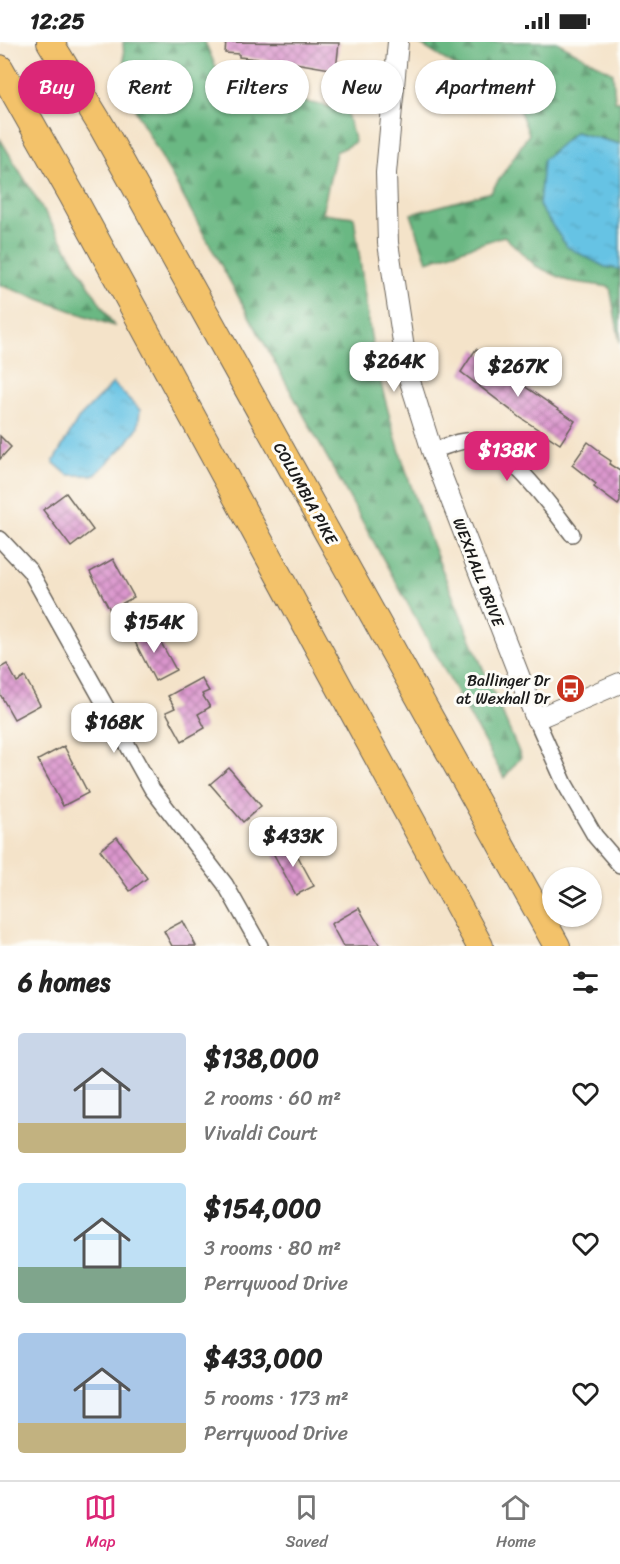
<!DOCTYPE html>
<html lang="en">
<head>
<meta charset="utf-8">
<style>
	:root { --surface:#fff; --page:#f6f6f6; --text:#222; --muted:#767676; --line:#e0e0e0; --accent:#db2777 }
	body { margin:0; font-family:Sriracha,sans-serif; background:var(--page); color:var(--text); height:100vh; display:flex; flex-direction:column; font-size:22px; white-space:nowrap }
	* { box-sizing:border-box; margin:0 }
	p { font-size:20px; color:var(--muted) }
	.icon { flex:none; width:33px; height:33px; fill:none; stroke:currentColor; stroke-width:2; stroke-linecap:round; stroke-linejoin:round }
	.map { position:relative; height:904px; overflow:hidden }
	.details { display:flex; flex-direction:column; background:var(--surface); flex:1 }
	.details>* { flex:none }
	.guide { position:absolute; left:18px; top:18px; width:585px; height:54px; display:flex; gap:12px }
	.fabs { position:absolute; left:542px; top:825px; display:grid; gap:12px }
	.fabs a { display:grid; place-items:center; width:60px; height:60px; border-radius:50%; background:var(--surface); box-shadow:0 2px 4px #0004; font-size:30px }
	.price { position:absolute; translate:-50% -51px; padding:0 14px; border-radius:12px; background:#fff; color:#222; font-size:20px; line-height:39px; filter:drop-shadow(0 2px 3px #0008) }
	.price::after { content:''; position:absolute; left:50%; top:36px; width:18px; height:14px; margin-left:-9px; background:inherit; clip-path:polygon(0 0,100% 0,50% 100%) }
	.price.current { background:var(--accent); color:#fff }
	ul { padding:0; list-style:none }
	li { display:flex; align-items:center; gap:18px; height:150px; padding:0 18px }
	li span { display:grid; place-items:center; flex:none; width:168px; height:120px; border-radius:6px; color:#555 }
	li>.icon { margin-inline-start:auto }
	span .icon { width:72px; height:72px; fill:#fffc; stroke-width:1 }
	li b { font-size:26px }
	h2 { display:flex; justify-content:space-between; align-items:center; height:72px; padding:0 18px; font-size:26px }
	.chip { padding:0 21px; border-radius:27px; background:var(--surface); box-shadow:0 2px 4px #0004; font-size:21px; line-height:54px }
	.chip.current { background:var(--accent); color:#fff }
	.status { display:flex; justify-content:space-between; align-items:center; height:42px; padding:0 30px; background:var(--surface); direction:ltr }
	.status svg { height:16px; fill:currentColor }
	.menu { display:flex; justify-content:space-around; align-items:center; height:84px; border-top:2px solid var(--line); background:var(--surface); font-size:16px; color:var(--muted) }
	.menu a { display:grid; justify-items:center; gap:3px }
	.menu .current { color:var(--accent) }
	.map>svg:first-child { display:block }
	.forest { fill:url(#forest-firs); stroke:#436a50; stroke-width:1.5 }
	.water { fill:url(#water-ripples); stroke:#417080; stroke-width:1.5 }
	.building { fill:url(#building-cross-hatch) }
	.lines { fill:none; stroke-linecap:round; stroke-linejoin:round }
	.minor-casing { stroke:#686259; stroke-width:18 }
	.tertiary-casing { stroke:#686259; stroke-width:22 }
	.trunk-casing { stroke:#686259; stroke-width:28 }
	.minor { stroke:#fff; stroke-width:15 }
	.tertiary { stroke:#fff; stroke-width:20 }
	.trunk { stroke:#f3c26a; stroke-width:26 }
	.labels { text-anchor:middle; stroke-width:6; stroke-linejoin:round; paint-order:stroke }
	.street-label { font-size:16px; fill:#1c1c1c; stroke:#fdfcf7 }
	.poi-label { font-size:16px; fill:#1c1c1c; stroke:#fdfcf7; text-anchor:end }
</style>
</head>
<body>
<div class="status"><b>12:25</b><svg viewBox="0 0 49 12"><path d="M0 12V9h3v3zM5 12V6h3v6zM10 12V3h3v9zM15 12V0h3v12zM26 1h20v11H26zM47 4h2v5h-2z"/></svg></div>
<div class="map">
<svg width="620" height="904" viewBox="0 0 620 904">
	<defs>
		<pattern id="forest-firs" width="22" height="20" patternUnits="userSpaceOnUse" patternTransform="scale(1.5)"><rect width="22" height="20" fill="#6ab883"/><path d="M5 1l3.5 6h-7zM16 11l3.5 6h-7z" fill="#56956a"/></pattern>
		<pattern id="water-ripples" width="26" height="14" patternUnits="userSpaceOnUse" patternTransform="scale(1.5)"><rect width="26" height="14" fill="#66c3e4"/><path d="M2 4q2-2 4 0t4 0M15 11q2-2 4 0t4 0" fill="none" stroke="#58a7c3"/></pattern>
		<pattern id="building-cross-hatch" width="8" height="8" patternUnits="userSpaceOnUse" patternTransform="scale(1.5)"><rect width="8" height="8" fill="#db96cd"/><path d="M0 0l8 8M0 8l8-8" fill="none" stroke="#b17aa6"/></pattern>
	</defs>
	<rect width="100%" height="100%" fill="#fdfcf7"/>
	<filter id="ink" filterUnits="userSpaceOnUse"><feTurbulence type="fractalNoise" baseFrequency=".0167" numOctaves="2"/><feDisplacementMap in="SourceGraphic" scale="12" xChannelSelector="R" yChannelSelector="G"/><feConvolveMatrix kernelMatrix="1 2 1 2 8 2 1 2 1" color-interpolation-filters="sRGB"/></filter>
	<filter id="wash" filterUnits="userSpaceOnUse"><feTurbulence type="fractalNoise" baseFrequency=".008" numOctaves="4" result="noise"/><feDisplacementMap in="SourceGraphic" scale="24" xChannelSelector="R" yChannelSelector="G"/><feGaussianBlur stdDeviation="1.35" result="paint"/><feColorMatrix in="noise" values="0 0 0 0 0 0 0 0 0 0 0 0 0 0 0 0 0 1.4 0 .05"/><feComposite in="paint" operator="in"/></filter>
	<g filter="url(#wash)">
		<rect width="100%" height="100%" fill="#f4e3c9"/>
		<g class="forest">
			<path d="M 123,0 L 205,0 L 224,44 L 346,68 L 355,100 L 336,110 L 322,171 L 354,175 C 361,220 365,266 374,310 C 403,451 465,583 521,715 L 504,736 L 126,51 Z"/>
			<path d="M 416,0 L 557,0 L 613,31 L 615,59 L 620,59 L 620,102 L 575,90 L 605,225 L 620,227 L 620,301 L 610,245 L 568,239 L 536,224 L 504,194 L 427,219 L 411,172 L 491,150 L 529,92 L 517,62 Z"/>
			<path d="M 0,97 L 114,284 L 0,243 Z"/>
		</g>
		<g class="water">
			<path d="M 575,90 L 620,102 L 620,227 L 605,225 L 567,205 L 539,164 L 543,118 Z"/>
			<path d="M 113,341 L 140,368 L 138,385 L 126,402 L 95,433 L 68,433 L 53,420 L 78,377 Z"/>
		</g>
		<g id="blocks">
			<g class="building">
				<path d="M 226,0 L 339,1 L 336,28 L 295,21 L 239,15 L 239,12 L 225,11 Z"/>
				<path d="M 476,307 L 501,325 L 498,330 L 523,347 L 524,344 L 575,379 L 560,402 L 521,376 L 461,330 Z"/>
				<path d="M 0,394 L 11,405 L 0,417 Z"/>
				<path d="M 588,400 L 600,409 L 599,411 L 611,419 L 609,422 L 620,429 L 620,460 L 618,463 L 594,445 L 596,442 L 572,423 Z"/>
				<path d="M 66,451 L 93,488 L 71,505 L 43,468 Z"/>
				<path d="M 113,517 L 134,555 L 110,568 L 90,530 Z"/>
				<path d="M 153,586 L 176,628 L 155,639 L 133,596 Z"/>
				<path d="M 7,622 L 17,640 L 25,635 L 40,663 L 14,677 L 0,652 L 0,626 Z"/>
				<path d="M 201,636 L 209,649 L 202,652 L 210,665 L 198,672 L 205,686 L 182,699 L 166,670 L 175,666 L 168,654 Z"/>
				<path d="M 64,704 L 88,751 L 63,764 L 38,718 Z"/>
				<path d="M 229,726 L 261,764 L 243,780 L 210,742 Z"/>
				<path d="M 117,795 L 147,836 L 130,849 L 100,808 Z"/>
				<path d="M 290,800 L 314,844 L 296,853 L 272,809 Z"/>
				<path d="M 359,866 L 380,904 L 343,904 L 331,882 Z"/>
				<path d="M 183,879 L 196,904 L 172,904 L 164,889 Z"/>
			</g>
		</g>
	</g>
	<g filter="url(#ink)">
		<use href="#blocks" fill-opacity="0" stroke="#686259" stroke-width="1.5"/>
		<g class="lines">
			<defs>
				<g id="minor">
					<path d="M 432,409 C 444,406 460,397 472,399 C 509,404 550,464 572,492"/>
					<path d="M 0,497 L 30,529 L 152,747 L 225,842 L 260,904"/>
					<path d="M 536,677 L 565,742 L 595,794 L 620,823"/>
				</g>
				<path id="tertiary" d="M 398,0 L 386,131 L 388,201 L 408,333 L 432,409 L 536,677 L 620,641"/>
				<g id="trunk">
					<path d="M 50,0 L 102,85 L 557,904"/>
					<path d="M 0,26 L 72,153 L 480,904"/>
				</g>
			</defs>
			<use href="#minor" class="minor-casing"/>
			<use href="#tertiary" class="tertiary-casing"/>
			<use href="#trunk" class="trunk-casing"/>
			<use href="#minor" class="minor"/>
			<use href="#tertiary" class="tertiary"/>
			<use href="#trunk" class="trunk"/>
		</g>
	</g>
	<defs>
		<symbol id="bus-disc" viewBox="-11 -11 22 22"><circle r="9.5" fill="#c8321e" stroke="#fdfcf7"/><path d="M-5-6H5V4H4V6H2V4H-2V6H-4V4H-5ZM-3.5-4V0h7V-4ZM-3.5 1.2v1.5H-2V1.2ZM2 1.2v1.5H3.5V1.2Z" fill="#fff"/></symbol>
	</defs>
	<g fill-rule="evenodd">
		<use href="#bus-disc" x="554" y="630" width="33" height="33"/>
	</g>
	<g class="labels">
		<g class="street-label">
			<text transform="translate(306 451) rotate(61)" y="6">COLUMBIA PIKE</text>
			<text transform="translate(479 530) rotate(69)" y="6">WEXHALL DRIVE</text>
		</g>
		<g class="poi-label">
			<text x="550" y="644">Ballinger Dr<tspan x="550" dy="18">at Wexhall Dr</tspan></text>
		</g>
	</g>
</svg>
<div class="fabs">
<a><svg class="icon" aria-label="layers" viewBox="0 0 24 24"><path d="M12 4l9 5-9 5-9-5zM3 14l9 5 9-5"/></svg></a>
</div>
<b class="price" style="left:394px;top:351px">$264K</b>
<b class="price" style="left:518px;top:356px">$267K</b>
<b class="price current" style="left:507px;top:440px">$138K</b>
<b class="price" style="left:154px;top:612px">$154K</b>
<b class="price" style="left:114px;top:712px">$168K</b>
<b class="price" style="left:293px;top:826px">$433K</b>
<div class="guide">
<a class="chip current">Buy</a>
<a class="chip">Rent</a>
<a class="chip">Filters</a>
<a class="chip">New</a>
<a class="chip">Apartment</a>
</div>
</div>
<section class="details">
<h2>6 homes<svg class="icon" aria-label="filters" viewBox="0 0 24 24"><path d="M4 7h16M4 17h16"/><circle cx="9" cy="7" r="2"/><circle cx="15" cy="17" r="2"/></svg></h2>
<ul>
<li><span style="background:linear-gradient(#c9d6e8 75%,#c2b280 0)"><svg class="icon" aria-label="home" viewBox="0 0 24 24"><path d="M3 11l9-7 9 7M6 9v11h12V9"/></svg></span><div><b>$138,000</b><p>2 rooms · 60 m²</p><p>Vivaldi Court</p></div><svg class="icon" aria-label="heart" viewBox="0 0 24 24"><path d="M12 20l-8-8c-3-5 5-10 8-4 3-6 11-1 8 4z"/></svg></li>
<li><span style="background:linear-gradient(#bfe0f5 70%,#7fa58c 0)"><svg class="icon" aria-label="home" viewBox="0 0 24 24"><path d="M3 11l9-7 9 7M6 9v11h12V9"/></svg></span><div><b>$154,000</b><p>3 rooms · 80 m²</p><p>Perrywood Drive</p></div><svg class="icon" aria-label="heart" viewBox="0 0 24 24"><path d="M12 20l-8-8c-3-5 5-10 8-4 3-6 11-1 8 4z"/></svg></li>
<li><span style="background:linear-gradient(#a9c7e8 75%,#c2b280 0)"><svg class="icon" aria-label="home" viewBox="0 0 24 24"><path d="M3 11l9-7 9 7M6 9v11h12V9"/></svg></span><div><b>$433,000</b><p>5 rooms · 173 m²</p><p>Perrywood Drive</p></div><svg class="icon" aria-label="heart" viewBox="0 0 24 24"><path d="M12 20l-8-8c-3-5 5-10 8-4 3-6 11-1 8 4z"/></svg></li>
</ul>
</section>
<nav class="menu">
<a class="current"><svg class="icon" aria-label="map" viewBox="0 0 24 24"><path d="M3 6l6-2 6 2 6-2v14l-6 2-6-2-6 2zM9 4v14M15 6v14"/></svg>Map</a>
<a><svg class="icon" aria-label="saved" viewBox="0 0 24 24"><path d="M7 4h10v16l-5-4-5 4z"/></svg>Saved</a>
<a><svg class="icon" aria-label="home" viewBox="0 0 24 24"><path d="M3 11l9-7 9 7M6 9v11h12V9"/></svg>Home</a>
</nav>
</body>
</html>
